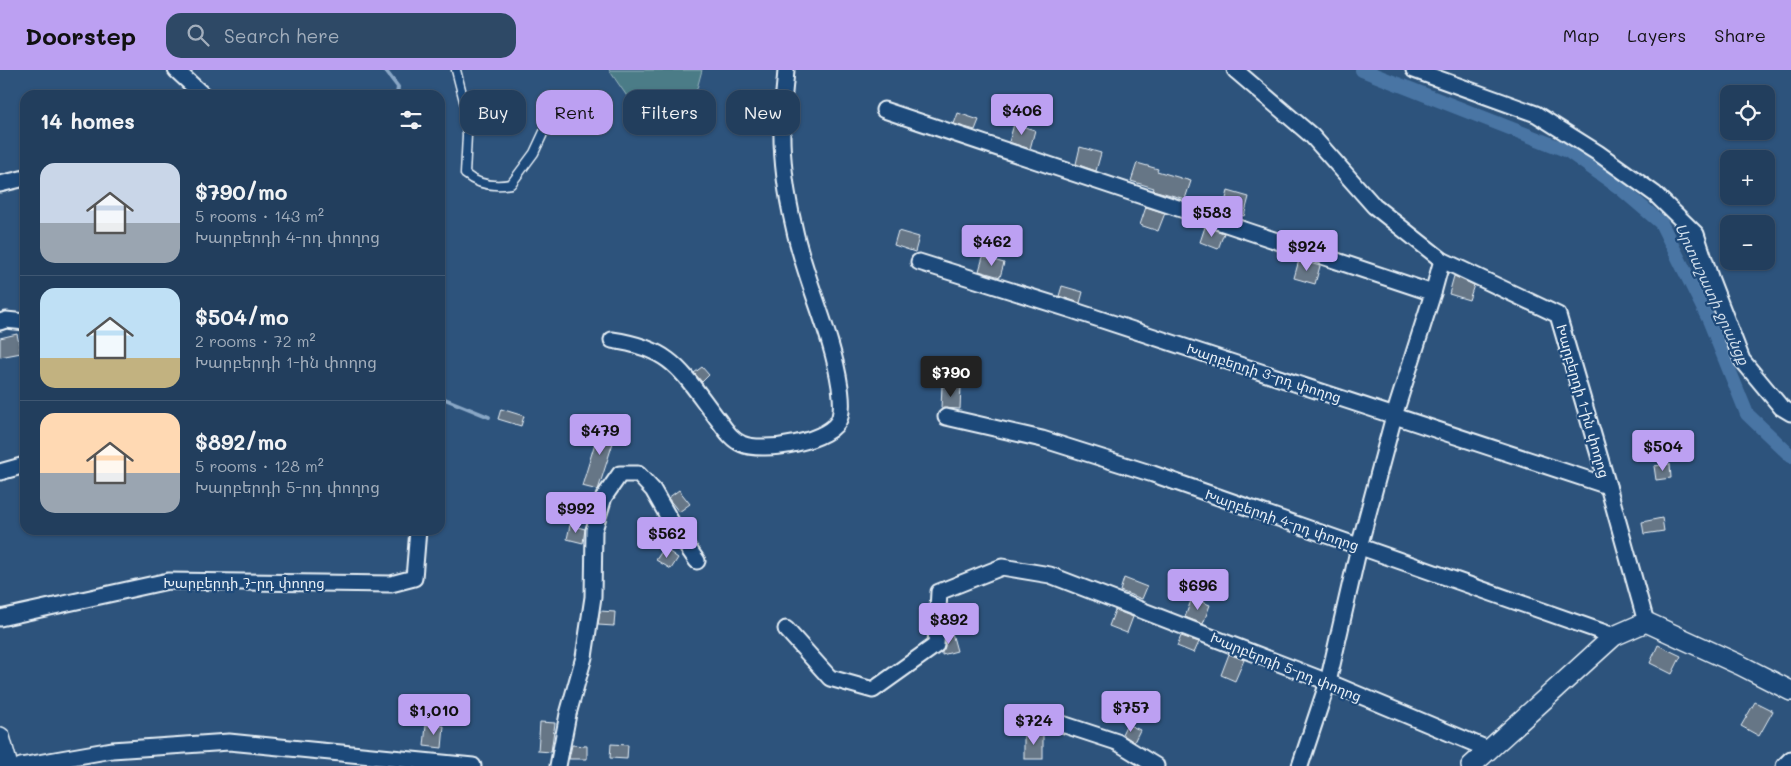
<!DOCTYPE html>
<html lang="en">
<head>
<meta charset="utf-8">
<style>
	:root { --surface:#223e5d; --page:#2e4966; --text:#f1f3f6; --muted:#a2aebc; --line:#3f5772; --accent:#bca0f2 }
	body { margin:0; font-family:Mali,"Noto Sans Armenian",sans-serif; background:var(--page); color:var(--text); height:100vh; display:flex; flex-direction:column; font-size:19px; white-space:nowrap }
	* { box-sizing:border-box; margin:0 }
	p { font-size:16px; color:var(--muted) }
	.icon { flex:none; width:28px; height:28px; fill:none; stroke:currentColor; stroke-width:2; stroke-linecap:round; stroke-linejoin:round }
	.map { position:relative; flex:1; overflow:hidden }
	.drawer { position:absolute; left:20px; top:20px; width:425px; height:445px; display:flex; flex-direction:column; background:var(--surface); border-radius:15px; box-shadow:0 1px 4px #0004,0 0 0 1px var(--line) }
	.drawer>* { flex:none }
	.banner { position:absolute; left:460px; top:20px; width:475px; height:45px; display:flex; gap:10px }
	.tools { position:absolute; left:1720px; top:15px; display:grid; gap:10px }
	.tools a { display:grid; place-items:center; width:55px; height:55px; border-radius:10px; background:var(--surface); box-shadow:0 1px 4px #0004,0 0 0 1px var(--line); font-size:25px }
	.price { position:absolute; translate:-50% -42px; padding:0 11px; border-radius:5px; background:var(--accent); color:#111; font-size:16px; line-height:32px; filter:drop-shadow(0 1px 2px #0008) }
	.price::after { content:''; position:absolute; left:50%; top:30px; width:15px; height:11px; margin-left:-8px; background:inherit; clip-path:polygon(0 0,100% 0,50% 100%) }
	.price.on { background:#222; color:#fff }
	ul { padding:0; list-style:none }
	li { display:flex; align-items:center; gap:15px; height:125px; padding:0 20px }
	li+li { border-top:1px solid var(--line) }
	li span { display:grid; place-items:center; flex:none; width:140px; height:100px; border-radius:15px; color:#555 }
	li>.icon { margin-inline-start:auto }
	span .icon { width:60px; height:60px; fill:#fffc; stroke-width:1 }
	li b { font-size:21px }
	h2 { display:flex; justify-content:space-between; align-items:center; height:60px; padding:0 20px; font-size:21px }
	.tag { padding:0 18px; border-radius:15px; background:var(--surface); box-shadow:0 1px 4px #0004,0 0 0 1px var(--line); font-size:18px; line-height:45px }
	.tag.on { background:var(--accent); color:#111 }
	header { display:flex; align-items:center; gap:30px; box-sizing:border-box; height:70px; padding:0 25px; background:var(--accent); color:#111 }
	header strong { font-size:24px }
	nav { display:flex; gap:28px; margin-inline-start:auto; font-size:18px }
	.search { width:350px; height:45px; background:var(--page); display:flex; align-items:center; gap:12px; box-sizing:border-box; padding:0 18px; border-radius:15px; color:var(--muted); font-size:19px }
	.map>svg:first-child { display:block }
	.green { fill:#4c7c87; stroke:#9ab6c0 }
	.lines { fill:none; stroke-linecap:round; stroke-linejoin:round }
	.stream { stroke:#89a7c6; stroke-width:4 }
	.canal { stroke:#4975a4; stroke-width:14 }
	.building { fill:#667686; stroke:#e8f1f8 }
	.service-casing { stroke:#e8f1f8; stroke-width:11 }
	.minor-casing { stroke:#e8f1f8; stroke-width:19 }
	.tertiary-casing { stroke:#e8f1f8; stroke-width:22 }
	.service { stroke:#1f4a7a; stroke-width:8 }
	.minor { stroke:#1f4a7a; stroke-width:15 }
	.tertiary { stroke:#1f4a7a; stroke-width:19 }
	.labels { text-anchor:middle; stroke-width:4.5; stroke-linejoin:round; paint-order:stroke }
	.street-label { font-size:14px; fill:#e8f1f8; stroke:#1f4a7a }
	.water-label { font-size:15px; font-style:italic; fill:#d0deeb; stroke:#1f4a7a }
</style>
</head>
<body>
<header>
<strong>Doorstep</strong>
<div class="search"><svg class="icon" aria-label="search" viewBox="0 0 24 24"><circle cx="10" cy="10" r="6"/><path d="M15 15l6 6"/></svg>Search here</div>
<nav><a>Map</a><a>Layers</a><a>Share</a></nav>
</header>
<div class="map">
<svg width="1791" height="696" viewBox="0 0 1791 696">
	<rect width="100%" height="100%" fill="#2d537c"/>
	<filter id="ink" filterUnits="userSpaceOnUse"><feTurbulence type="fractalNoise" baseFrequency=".02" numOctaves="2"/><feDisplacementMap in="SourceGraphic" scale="10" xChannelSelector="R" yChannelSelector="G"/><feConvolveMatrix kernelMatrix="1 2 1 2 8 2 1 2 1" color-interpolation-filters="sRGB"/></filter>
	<g filter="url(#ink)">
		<path class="green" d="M 609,0 L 702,0 L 692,37 L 668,44 L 633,35 Z"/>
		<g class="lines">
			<g class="stream">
				<path d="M 385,0 L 398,17 L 397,25"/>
				<path d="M 440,327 L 489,347"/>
			</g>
			<path class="canal" d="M 1362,0 L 1568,81 L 1620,118 L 1661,153 L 1709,250 L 1747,344 L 1791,386"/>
		</g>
		<g class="building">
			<path d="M 958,43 L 979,50 L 975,60 L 954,54 Z"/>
			<path d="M 1014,54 L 1035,60 L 1030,79 L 1009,72 Z"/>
			<path d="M 1080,77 L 1101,83 L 1096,101 L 1076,94 Z"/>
			<path d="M 1137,93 L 1158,99 L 1157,101 L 1191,111 L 1185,129 L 1153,120 L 1154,118 L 1131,111 Z"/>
			<path d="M 1228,121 L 1249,127 L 1244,146 L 1223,140 Z"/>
			<path d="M 1146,137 L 1165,143 L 1158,161 L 1140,155 Z"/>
			<path d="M 1205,157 L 1224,163 L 1218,179 L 1200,172 Z"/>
			<path d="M 898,161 L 919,167 L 915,182 L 894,175 Z"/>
			<path d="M 983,187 L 1004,193 L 1000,207 L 979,201 Z"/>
			<path d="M 1299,190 L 1320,196 L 1315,214 L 1294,208 Z"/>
			<path d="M 1454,206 L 1474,215 L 1469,230 L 1449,224 Z"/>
			<path d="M 1062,216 L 1083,222 L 1080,233 L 1059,226 Z"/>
			<path d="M 17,264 L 21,283 L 0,287 L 0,268 Z"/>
			<path d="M 702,297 L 709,305 L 702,312 L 694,303 Z"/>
			<path d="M 942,316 L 961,317 L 960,339 L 941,338 Z"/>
			<path d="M 501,339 L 524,346 L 521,356 L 498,349 Z"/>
			<path d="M 601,353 L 618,357 L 598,420 L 582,416 Z"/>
			<path d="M 1670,394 L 1671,408 L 1656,410 L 1654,396 Z"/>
			<path d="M 679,420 L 690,434 L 679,442 L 668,428 Z"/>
			<path d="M 1662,448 L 1664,461 L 1644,464 L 1642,452 Z"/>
			<path d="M 570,455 L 585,459 L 583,473 L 567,469 Z"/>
			<path d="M 664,478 L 678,488 L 671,499 L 656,490 Z"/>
			<path d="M 1124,508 L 1147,517 L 1142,529 L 1120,521 Z"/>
			<path d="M 1192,528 L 1210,535 L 1203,554 L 1185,547 Z"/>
			<path d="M 1115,540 L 1133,547 L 1127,563 L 1109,556 Z"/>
			<path d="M 600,541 L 615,542 L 614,556 L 598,555 Z"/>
			<path d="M 952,563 L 957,581 L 942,585 L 942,582 L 945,576 L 946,565 Z"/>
			<path d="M 1181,566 L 1199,572 L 1194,583 L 1177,576 Z"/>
			<path d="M 1658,575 L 1681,586 L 1672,604 L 1650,593 Z"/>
			<path d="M 1229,584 L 1244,590 L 1235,611 L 1221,605 Z"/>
			<path d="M 1755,632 L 1773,641 L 1759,666 L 1741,656 Z"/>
			<path d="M 540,652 L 555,653 L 551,682 L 538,681 Z"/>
			<path d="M 1127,654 L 1140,660 L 1134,672 L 1122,664 Z"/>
			<path d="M 426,655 L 444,656 L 442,678 L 424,676 Z"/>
			<rect x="1024" y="662" width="19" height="27"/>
			<path d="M 611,674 L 628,675 L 627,689 L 610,688 Z"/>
			<path d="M 572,675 L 587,676 L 587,689 L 569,689 Z"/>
		</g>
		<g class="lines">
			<defs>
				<path id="service" d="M 456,0 L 465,35 L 467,65 L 465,104 C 478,115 494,117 511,114 L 534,83 L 548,53"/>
				<g id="minor">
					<path d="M 176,0 L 203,25"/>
					<path d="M 1235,0 L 1312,66 L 1374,136 L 1442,190 L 1558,245 L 1608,416 L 1646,552"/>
					<path d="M 1414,0 L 1536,44 L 1598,83 L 1655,124 L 1696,164 L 1711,210 L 1742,290 L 1781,337 L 1791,343"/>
					<path d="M 884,40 L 1433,223 L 1442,190"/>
					<path d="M 0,114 L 25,108"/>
					<path d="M 919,192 L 1069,239 L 1608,416"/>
					<path d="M 0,252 L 6,250 L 25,252"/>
					<path d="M 612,270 C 673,279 681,301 716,347 C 724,357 730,369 742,374 C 762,383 834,372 840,347 C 843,336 841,327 840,317 C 832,262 805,211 794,157 C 786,123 781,88 782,53 C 782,35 785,17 786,0"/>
					<path d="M 946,347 L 1042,369 L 1153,404 L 1614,566"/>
					<path d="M 0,402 L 25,395"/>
					<path d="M 0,548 L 168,511 L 391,514 L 414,508 L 418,460"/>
					<path d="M 786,559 L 830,608 L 873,620 L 936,575 L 939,522 L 1002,497 L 1050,505 L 1328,612 L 1490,680"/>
					<path d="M 1053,651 L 1117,672 L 1156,696"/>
					<path d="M 21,696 L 112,680 L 229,672 L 473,696"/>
					<path d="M 558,696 L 568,644 L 584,587 L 593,527 L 594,460 L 604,427 L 620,404 L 638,404 L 653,420 L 677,462 L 697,491"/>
					<path d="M 1300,696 L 1328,612 L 1359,477 L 1394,346 L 1433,223"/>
					<path d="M 1784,696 L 1791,689"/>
				</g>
				<g id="tertiary">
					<path d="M 0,667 L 8,696"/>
					<path d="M 1471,696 L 1614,566 L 1646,552 L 1740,595 L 1791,621"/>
				</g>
			</defs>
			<use href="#service" class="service-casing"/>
			<use href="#minor" class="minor-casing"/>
			<use href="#tertiary" class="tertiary-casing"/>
			<use href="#service" class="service"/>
			<use href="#minor" class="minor"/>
			<use href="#tertiary" class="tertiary"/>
		</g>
	</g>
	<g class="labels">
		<g class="street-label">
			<text transform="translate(1264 303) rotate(18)" y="5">Խարբերդի 3-րդ փողոց</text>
			<text transform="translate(1583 331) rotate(74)" y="5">Խարբերդի 1-ին փողոց</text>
			<text transform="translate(1282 450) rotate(19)" y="5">Խարբերդի 4-րդ փողոց</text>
			<text x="244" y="518">Խարբերդի 7-րդ փողոց</text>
			<text transform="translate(1286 597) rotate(22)" y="5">Խարբերդի 5-րդ փողոց</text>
		</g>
		<g class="water-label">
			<text transform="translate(1712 224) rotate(65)" y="5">Արտաշատի ջրանցք</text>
		</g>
	</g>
</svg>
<div class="tools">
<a><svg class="icon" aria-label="locate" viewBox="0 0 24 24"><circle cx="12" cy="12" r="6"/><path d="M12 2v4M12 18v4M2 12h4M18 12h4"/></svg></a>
<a>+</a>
<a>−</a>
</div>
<b class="price" style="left:1022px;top:66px">$406</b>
<b class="price" style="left:1212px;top:168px">$583</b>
<b class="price" style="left:992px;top:197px">$462</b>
<b class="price" style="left:1307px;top:202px">$924</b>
<b class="price on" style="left:951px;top:328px">$790</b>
<b class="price" style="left:600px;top:386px">$479</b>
<b class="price" style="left:1663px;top:402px">$504</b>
<b class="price" style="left:576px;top:464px">$992</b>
<b class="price" style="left:667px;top:489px">$562</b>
<b class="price" style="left:1198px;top:541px">$696</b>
<b class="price" style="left:949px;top:575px">$892</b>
<b class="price" style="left:1131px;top:663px">$757</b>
<b class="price" style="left:434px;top:666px">$1,010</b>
<b class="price" style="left:1034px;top:676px">$724</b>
<div class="banner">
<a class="tag">Buy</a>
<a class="tag on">Rent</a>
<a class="tag">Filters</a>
<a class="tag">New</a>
</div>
<section class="drawer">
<h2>14 homes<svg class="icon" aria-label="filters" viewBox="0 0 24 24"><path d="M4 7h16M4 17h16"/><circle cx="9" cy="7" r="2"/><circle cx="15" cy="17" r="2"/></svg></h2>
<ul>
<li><span style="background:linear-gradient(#c9d6e8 60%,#9aa5b1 0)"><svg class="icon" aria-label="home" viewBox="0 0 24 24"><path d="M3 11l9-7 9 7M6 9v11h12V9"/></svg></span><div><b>$790/mo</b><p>5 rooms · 143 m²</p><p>Խարբերդի 4-րդ փողոց</p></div></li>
<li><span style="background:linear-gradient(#bfe0f5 70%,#c2b280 0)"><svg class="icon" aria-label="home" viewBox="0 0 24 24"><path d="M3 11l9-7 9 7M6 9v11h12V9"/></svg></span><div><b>$504/mo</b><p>2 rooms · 72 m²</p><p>Խարբերդի 1-ին փողոց</p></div></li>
<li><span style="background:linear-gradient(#ffd9b3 60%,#9aa5b1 0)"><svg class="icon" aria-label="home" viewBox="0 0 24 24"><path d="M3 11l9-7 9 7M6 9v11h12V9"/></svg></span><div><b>$892/mo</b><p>5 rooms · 128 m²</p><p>Խարբերդի 5-րդ փողոց</p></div></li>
</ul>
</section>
</div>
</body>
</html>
